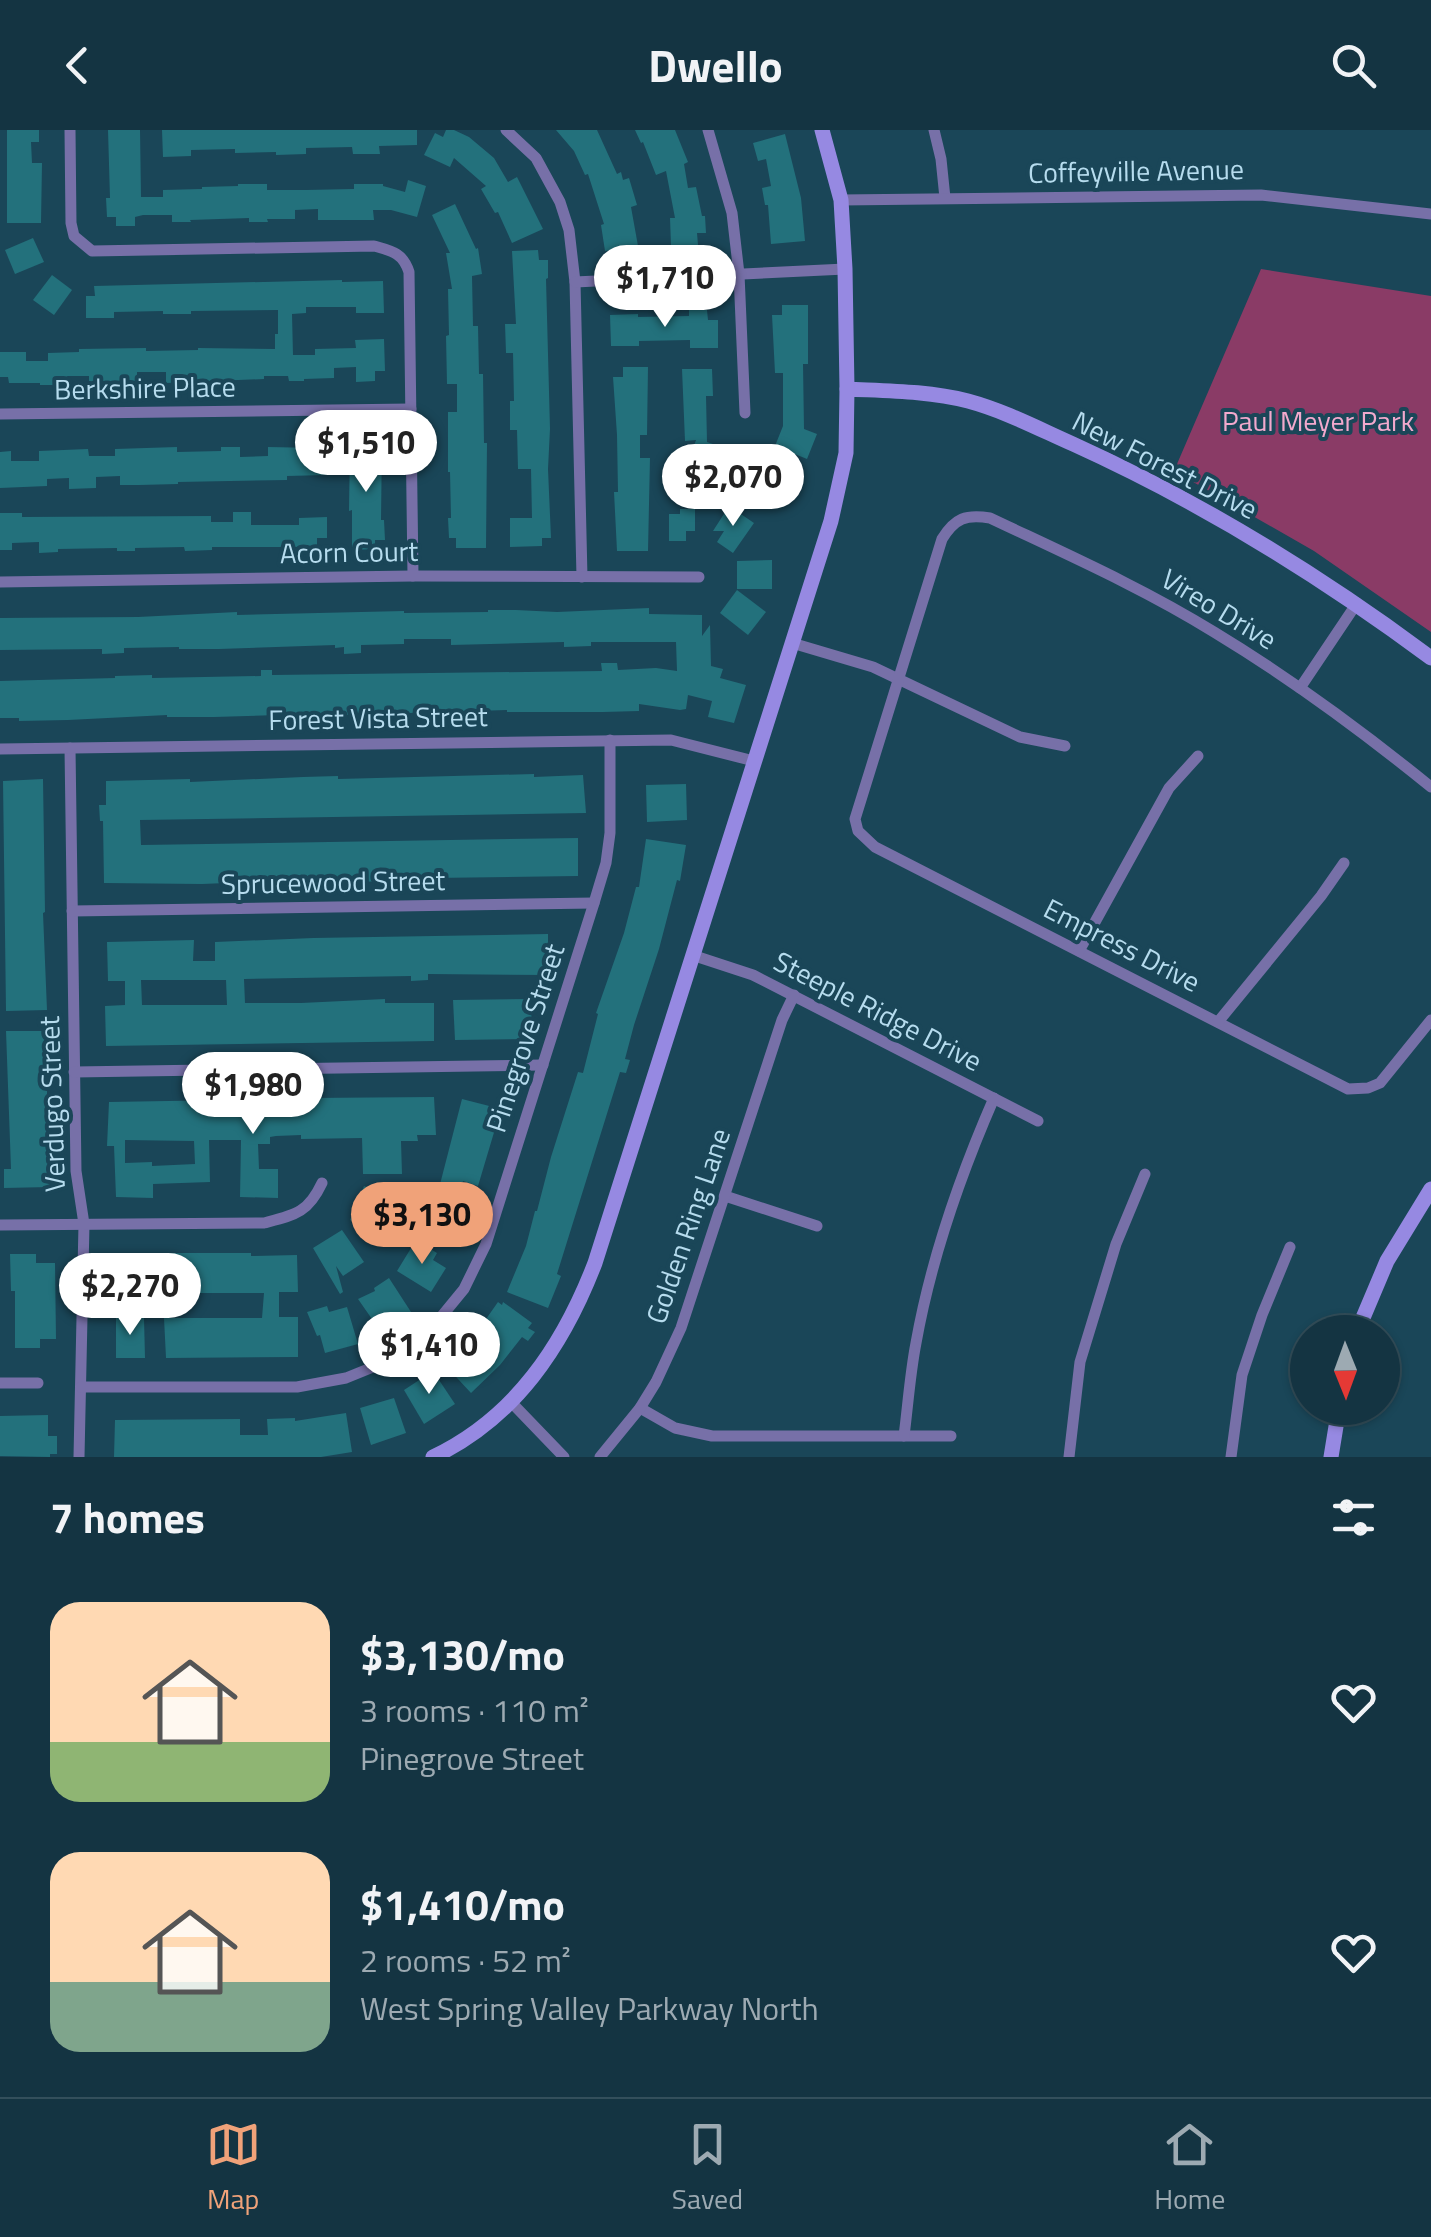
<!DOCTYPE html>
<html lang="en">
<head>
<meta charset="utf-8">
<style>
	:root { --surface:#143442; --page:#213f4d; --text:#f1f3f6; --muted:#9daab2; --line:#334f5b; --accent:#f0a279 }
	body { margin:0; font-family:"Titillium Web",sans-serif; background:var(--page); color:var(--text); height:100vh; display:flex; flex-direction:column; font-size:38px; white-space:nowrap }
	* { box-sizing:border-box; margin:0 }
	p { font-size:32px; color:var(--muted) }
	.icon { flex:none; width:55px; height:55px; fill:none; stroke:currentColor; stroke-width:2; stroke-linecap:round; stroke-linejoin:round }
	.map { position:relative; height:1327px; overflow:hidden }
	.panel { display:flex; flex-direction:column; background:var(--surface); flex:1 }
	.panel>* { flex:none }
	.needle { width:65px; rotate:179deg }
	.fabs { position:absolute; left:1290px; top:1185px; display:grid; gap:20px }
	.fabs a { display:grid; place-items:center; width:110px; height:110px; border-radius:50%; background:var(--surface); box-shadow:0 2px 8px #0004,0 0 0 2px var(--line); font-size:50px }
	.price { position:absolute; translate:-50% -85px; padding:0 22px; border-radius:35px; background:#fff; color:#222; font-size:32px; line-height:65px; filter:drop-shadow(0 2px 5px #0008) }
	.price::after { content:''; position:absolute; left:50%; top:60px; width:30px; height:22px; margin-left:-15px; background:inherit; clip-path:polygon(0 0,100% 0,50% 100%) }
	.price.selected { background:var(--accent); color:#111 }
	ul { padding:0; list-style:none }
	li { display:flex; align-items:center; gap:30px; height:250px; padding:0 50px }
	li span { display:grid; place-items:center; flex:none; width:280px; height:200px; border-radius:30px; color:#555 }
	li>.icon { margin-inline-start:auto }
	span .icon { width:120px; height:120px; fill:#fffc; stroke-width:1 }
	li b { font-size:42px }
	h2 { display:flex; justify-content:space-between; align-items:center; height:120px; padding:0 50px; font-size:42px }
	header { display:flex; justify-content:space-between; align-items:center; height:130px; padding:0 50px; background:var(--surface); font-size:45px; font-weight:700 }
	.dock { display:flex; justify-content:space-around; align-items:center; height:140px; border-top:2px solid var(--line); background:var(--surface); font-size:28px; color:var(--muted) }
	.dock a { display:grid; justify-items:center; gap:5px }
	.dock .selected { color:var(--accent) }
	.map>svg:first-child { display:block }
	.green { fill:#8a3b66 }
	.building { fill:#23717c; fill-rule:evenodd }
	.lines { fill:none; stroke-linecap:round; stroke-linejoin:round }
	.street { stroke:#7770a8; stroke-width:11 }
	.secondary { stroke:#9689e2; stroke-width:15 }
	.labels { text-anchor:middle; stroke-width:8; stroke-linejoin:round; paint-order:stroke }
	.street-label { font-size:28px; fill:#b6dcee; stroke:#1a4658 }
	.park-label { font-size:28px; fill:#f2a9cd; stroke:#1a4658 }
</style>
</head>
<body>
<header><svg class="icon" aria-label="back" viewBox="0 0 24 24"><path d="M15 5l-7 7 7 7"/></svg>Dwello<svg class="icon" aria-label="search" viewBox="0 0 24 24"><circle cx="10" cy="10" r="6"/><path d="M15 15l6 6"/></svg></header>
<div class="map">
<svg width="1431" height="1327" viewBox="0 0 1431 1327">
	<rect width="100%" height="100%" fill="#1a4658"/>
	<path class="green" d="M 1261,139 L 1431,166 L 1431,502 L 1314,421 L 1174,341 Z"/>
	<g class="building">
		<path d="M 7,0 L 39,0 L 39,12 L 31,12 L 32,33 L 42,33 L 41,93 L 7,93 Z"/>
		<path d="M 108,0 L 140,0 L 141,67 L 163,67 L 163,60 L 202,59 L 202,57 L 238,56 L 238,54 L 267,54 L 267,60 L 306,60 L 354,59 L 354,54 L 383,54 L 383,56 L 405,62 L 408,50 L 426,56 L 417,87 L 391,80 L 373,80 L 374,90 L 318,90 L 318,79 L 295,80 L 295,89 L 267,89 L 268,92 L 249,92 L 249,88 L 190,90 L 191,92 L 172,92 L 172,85 L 143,85 L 135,87 L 135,96 L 116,96 L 116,87 L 107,87 L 106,68 L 110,68 Z"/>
		<path d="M 162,0 L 417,0 L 417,15 L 379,16 L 380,24 L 353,24 L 352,17 L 306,18 L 306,24 L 276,25 L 276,22 L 235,23 L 235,19 L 191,20 L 191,26 L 163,27 Z"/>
		<path d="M 446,0 L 454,0 L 469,7 L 494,28 L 508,52 L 517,47 L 543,99 L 512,113 L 498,82 L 495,83 L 481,59 L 486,56 L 454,28 L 450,37 L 424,25 L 435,3 L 443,7 Z"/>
		<path d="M 556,0 L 597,0 L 617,44 L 621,42 L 623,50 L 629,48 L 637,75 L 631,77 L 638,116 L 605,121 L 601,95 L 604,94 L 588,44 L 585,45 L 574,21 Z"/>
		<path d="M 635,0 L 675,0 L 688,32 L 684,34 L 688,58 L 696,57 L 702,86 L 705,86 L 706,103 L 697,103 L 698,115 L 671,116 L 670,88 L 675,88 L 666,41 L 656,45 L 643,12 L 641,13 Z"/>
		<path d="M 785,4 L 801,68 L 805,111 L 771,114 L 768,75 L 765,75 L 762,58 L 771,56 L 766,29 L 758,31 L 753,13 Z"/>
		<path d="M 455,74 L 476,119 L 478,118 L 482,144 L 472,146 L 473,196 L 478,196 L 479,244 L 483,244 L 484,313 L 487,313 L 486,418 L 456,418 L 456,408 L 449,408 L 448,388 L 451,388 L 450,342 L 448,342 L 448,282 L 457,282 L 457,254 L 447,254 L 446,206 L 449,205 L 448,159 L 452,159 L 446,123 L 450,123 L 432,85 Z"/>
		<path d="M 33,108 L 44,132 L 15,144 L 5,120 Z"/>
		<path d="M 538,120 L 539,130 L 548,130 L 548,148 L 546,149 L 550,299 L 548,339 L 551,408 L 542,408 L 542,416 L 510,417 L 510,388 L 532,388 L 531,339 L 518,339 L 517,300 L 510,300 L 510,271 L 514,271 L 513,223 L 506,223 L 505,194 L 516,194 L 512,121 Z"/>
		<path d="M 52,145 L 72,160 L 54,185 L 33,170 Z"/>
		<path d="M 342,150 L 342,152 L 383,151 L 384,183 L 356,183 L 356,177 L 306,177 L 306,183 L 292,184 L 293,225 L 315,225 L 315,219 L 356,218 L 355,210 L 384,209 L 385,241 L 375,241 L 375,251 L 356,252 L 356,237 L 334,238 L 334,248 L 304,249 L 304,251 L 289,251 L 288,246 L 264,246 L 264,249 L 166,253 L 166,242 L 137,242 L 137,256 L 118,256 L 118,253 L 89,253 L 89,246 L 67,246 L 68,249 L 59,249 L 60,255 L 40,255 L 40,253 L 9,253 L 8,247 L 0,247 L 0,222 L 26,222 L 26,231 L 48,231 L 48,223 L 79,222 L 79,219 L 146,218 L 146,221 L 198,220 L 198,218 L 275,219 L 275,204 L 278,204 L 278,180 L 191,181 L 191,184 L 163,184 L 163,181 L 114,182 L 114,188 L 86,188 L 86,166 L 95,166 L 94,156 Z"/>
		<path d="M 782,175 L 808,175 L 808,234 L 803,234 L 804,299 L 817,304 L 807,329 L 775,316 L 783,296 L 783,243 L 775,243 L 772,185 L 782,185 Z"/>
		<path d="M 689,180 L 707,180 L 708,190 L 718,190 L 718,218 L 690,218 L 690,210 L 639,211 L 639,216 L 611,216 L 610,185 L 638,184 L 638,187 L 689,186 Z"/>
		<path d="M 623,237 L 648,237 L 647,305 L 640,305 L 640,328 L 650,328 L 648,421 L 617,421 L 614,362 L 618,362 L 617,305 L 613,247 L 623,247 Z"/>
		<path d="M 682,239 L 712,239 L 713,266 L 706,266 L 707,312 L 737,322 L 727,356 L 685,343 L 696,310 L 685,311 Z"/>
		<path d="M 382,312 L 381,390 L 384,390 L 385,410 L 375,410 L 375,419 L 352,420 L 352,380 L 349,381 L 350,313 Z"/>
		<path d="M 177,317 L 177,322 L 221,321 L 221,317 L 240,317 L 240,327 L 268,326 L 268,317 L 318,318 L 318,327 L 326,327 L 326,345 L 287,346 L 287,350 L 178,352 L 178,354 L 139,355 L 120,355 L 120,346 L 96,347 L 96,358 L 69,359 L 69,348 L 47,349 L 47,356 L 0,358 L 0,322 L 11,321 L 11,331 L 39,331 L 39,321 L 88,319 L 89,326 L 115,326 L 115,319 Z"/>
		<path d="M 778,320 L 782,359 L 752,362 L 747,323 Z"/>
		<path d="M 729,376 L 754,393 L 733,423 L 717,412 L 724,401 L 713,401 Z"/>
		<path d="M 680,379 L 695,379 L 695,401 L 686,401 L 686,411 L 669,411 L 669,384 L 680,384 Z"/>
		<path d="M 233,382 L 251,382 L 251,395 L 299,395 L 299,388 L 327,387 L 327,408 L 317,408 L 317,417 L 212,417 L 212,420 L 185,421 L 184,417 L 135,418 L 135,421 L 117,421 L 117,418 L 58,419 L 58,422 L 39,423 L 39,412 L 12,413 L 12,420 L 0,420 L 0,383 L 22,383 L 22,387 L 211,386 L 211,392 L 233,392 Z"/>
		<path d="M 772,430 L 772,459 L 737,459 L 737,431 Z"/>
		<path d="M 737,460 L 766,482 L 748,505 L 720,483 Z"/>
		<path d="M 649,478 L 649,484 L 702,485 L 702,506 L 710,495 L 711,536 L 723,539 L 720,548 L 746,555 L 734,593 L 708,587 L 712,571 L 688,565 L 686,579 L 680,580 L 639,574 L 639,581 L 603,582 L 507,582 L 507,580 L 311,586 L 311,584 L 214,587 L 167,587 L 167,585 L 68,590 L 19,591 L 19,588 L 0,588 L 0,551 L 115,548 L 115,546 L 152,545 L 152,548 L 261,546 L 261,540 L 272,540 L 272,545 L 602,541 L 601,533 L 617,533 L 618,540 L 656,538 L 677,541 L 676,512 L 591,512 L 591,516 L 564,517 L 564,512 L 451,515 L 451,509 L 404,509 L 404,514 L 361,515 L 361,523 L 344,524 L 344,517 L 335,518 L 335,515 L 219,519 L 179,519 L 179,517 L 124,518 L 124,523 L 102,524 L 102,519 L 0,520 L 0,488 L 138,487 L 237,482 L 237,485 L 404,481 L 404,483 L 488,482 L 488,480 L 516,480 L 557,482 Z"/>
		<path d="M 534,644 L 534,647 L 583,645 L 586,683 L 140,690 L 141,715 L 578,708 L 578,746 L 432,748 L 397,751 L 300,753 L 300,750 L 202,754 L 104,753 L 103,691 L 100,691 L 99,675 L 106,675 L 106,651 L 190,649 L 190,652 L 303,647 L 338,646 L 338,649 Z"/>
		<path d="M 43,649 L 45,782 L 43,783 L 47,880 L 6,881 L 3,651 Z"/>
		<path d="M 686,654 L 687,690 L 647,692 L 646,655 Z"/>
		<path d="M 646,709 L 686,715 L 680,751 L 677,750 L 659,819 L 634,895 L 625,929 L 630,930 L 626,943 L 620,942 L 557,1144 L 561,1146 L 548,1178 L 507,1162 L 526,1116 L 535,1081 L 537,1081 L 551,1027 L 578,942 L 583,943 L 598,884 L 596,883 L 624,803 L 636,757 L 639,757 Z"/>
		<path d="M 548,804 L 548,845 L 428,844 L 428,850 L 411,851 L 411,846 L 244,849 L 245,873 L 301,873 L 385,869 L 385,873 L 434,873 L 434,911 L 106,916 L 105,876 L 125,875 L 125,851 L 108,851 L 107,812 L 194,810 L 193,831 L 215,831 L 215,812 L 313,808 ZM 141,850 L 226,850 L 227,875 L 142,875 Z"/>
		<path d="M 531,869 L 532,909 L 455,910 L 453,870 Z"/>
		<path d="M 6,901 L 47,901 L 47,978 L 50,1057 L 4,1058 L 4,1039 L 11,1039 Z"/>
		<path d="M 434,967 L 436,1005 L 417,1005 L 418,1011 L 401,1011 L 402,1044 L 363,1044 L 362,1008 L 301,1009 L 301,1005 L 276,1006 L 270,1007 L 270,1014 L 258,1014 L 259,1039 L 278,1039 L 278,1068 L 240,1067 L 241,1010 L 209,1010 L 210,1052 L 153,1054 L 153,1068 L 116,1067 L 114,1016 L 107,1016 L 109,972 L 287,969 L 287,984 L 309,983 L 309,968 ZM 125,1010 L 194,1011 L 195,1034 L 152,1036 L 152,1032 L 125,1033 Z"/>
		<path d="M 462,969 L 501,979 L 478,1056 L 463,1051 L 456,1072 L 470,1076 L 461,1109 L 424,1100 L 435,1062 L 438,1062 Z"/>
		<path d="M 364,1056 L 406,1074 L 399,1089 L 392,1087 L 390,1091 L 383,1089 L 389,1093 L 384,1105 L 350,1090 Z"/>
		<path d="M 342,1100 L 364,1132 L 343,1146 L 336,1136 L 343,1162 L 340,1164 L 313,1118 Z"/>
		<path d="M 416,1110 L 437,1123 L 433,1130 L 446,1138 L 431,1162 L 397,1141 Z"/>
		<path d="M 118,1123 L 251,1123 L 251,1126 L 297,1125 L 298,1162 L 279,1162 L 279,1187 L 298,1187 L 298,1227 L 166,1228 L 164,1188 L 262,1188 L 264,1163 L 163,1163 L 163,1156 L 143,1156 L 143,1163 L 118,1164 Z"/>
		<path d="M 10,1124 L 36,1124 L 36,1133 L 55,1133 L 56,1209 L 40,1209 L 40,1218 L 15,1218 L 15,1161 L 11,1161 Z"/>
		<path d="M 389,1148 L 411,1182 L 381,1202 L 358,1169 L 375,1161 L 374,1158 Z"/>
		<path d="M 498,1172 L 502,1175 L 503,1172 L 532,1193 L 528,1198 L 535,1202 L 528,1211 L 522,1207 L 500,1235 L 471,1263 L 445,1235 L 481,1201 L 479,1199 Z"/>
		<path d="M 327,1176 L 329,1182 L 347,1177 L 358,1214 L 325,1223 L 320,1205 L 317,1206 L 307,1182 Z"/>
		<path d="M 116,1188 L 144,1188 L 145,1228 L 116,1228 Z"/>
		<path d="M 433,1241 L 455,1274 L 424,1294 L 404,1260 Z"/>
		<path d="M 394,1268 L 406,1303 L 371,1315 L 360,1278 Z"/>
		<path d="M 346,1283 L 352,1322 L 321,1327 L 114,1327 L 115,1290 L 240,1289 L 240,1305 L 268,1305 L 267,1289 L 295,1288 L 295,1291 Z"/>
		<path d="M 48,1285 L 48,1306 L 57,1306 L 57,1324 L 50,1324 L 50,1327 L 0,1326 L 0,1286 Z"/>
	</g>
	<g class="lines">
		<g class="street">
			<path d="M 70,0 L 71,93 L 74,106 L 92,121 L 374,116 C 392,121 403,123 409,142 L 413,446"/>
			<path d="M 506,0 L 536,28 L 560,72 L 569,100 L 575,152 L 582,447"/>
			<path d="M 708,0 L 732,83 L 739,144 L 745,283"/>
			<path d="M 934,0 L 941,29 L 945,68"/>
			<path d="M 841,70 L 1261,65 L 1431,84"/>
			<path d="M 575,152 L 845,139"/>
			<path d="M 0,284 L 411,279"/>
			<path d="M 0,452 L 413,446 L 699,447"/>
			<path d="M 792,513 L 873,537 L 1020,607 L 1065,616"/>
			<path d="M 1300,558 L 1357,473"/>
			<path d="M 70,618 L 76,1041 L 84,1094 L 79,1327"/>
			<path d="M 0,619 L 671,610 L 754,631"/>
			<path d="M 1431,657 C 1362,601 1290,548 1214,502 C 1143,458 1066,424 990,388 C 966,384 955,388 942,409 L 855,689 L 858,701 L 875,717 L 1348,959 L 1368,958 L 1380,953 L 1431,890"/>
			<path d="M 72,781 L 594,773"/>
			<path d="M 1079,821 L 1169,658 L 1198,626"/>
			<path d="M 692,825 L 753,845 L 1038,991"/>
			<path d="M 1218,892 L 1321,766 L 1344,733"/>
			<path d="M 74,942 L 543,935"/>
			<path d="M 725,1066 L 817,1096"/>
			<path d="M 0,1095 L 264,1093 C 295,1085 308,1083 322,1053"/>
			<path d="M 0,1253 L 38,1253"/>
			<path d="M 81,1257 L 297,1257 L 346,1248 L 378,1235 L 432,1198 L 464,1159 L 486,1114 L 594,773 L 606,733 L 610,703 L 610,610"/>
			<path d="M 511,1272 L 564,1327"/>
			<path d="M 640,1278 L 675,1298 L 712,1306 L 951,1306"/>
			<path d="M 904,1306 C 908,1275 910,1244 916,1213 C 931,1129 960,1046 994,968"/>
			<path d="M 600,1327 L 640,1278 L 656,1252 L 681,1198 L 782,890 L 794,865"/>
			<path d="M 1069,1327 L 1080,1232 L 1116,1114 L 1145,1044"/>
			<path d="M 1231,1327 L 1242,1245 L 1262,1185 L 1290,1117"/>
		</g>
		<g class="secondary">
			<path d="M 847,259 C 888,261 928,261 968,271 C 1005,281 1039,299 1073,314 C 1201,372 1318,444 1431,528"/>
			<path d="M 1357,1202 L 1387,1131 L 1431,1059"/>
			<path d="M 433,1327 C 515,1288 563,1216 595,1133 L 831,391 L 846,323 L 847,259 L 845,139 L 841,70 L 822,0"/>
			<path d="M 1331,1327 L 1339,1278"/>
		</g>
	</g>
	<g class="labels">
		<g class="street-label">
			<text transform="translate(1136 41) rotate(-1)" y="10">Coffeyville Avenue</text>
			<text transform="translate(145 258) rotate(-1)" y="10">Berkshire Place</text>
			<text transform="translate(1165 335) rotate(27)" y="10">New Forest Drive</text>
			<text transform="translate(349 422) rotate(-1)" y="10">Acorn Court</text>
			<text transform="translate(1219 479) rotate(31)" y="10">Vireo Drive</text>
			<text transform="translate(378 588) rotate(-1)" y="10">Forest Vista Street</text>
			<text transform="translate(333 752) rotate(-1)" y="10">Sprucewood Street</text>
			<text transform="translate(1122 815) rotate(27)" y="10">Empress Drive</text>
			<text transform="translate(878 881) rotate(27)" y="10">Steeple Ridge Drive</text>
			<text transform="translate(525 908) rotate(-72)" y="10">Pinegrove Street</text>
			<text transform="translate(52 974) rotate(-92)" y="10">Verdugo Street</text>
			<text transform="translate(688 1096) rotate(-71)" y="10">Golden Ring Lane</text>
		</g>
		<g class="park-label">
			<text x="1318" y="301">Paul Meyer Park</text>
		</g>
	</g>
</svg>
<div class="fabs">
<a><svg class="needle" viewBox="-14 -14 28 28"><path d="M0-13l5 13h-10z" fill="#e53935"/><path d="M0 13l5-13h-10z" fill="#9daab2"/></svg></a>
</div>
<b class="price" style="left:665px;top:200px">$1,710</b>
<b class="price" style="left:366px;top:365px">$1,510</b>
<b class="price" style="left:733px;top:399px">$2,070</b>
<b class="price" style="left:253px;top:1007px">$1,980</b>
<b class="price selected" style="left:422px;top:1137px">$3,130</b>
<b class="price" style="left:130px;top:1208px">$2,270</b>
<b class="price" style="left:429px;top:1267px">$1,410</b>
</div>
<section class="panel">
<h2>7 homes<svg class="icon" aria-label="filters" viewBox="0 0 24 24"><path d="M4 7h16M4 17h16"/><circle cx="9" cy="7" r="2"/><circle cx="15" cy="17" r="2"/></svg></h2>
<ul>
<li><span style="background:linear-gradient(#ffd9b3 70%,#8fb573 0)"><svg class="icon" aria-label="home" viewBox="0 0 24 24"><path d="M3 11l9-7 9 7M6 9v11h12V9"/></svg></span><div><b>$3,130/mo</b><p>3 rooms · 110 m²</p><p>Pinegrove Street</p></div><svg class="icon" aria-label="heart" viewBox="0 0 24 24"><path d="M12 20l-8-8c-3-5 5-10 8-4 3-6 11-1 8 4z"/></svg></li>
<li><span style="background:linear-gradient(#ffd9b3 65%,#7fa58c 0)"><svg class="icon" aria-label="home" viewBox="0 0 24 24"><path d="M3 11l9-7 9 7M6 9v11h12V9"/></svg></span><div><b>$1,410/mo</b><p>2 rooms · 52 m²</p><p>West Spring Valley Parkway North</p></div><svg class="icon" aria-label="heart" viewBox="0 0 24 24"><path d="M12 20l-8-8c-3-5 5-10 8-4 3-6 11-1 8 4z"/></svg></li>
</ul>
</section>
<nav class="dock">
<a class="selected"><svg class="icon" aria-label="map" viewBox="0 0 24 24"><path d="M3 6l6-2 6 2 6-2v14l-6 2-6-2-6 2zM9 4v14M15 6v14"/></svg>Map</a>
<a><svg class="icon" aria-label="saved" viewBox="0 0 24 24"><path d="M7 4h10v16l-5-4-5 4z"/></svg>Saved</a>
<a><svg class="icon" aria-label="home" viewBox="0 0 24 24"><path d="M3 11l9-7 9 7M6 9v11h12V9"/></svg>Home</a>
</nav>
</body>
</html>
